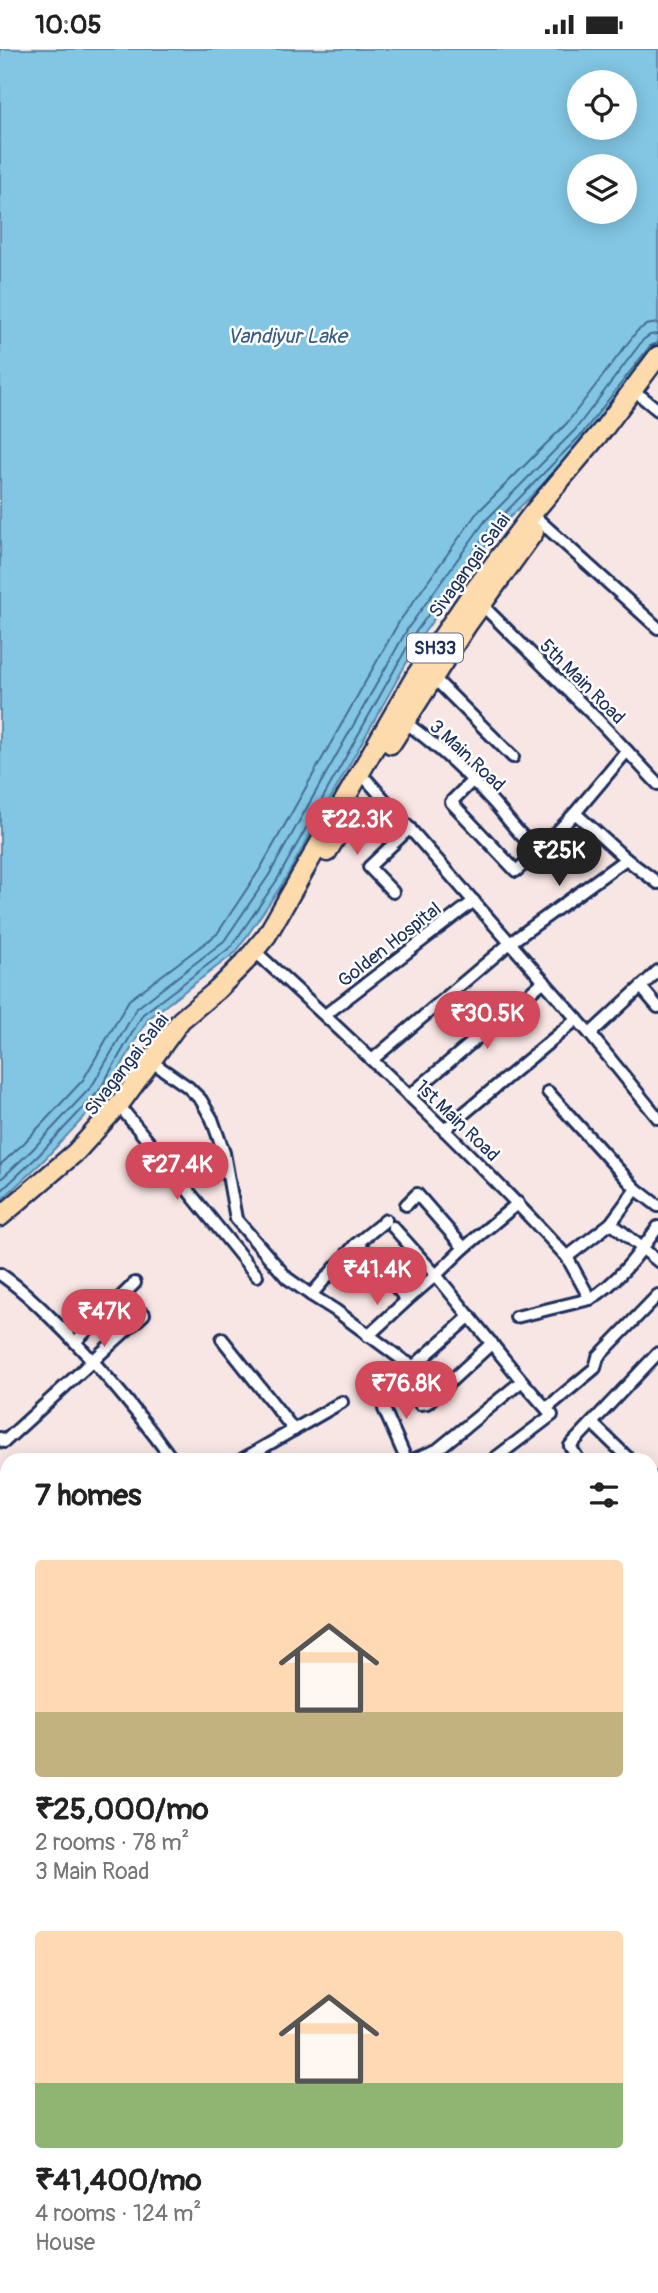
<!DOCTYPE html>
<html lang="en">
<head>
<meta charset="utf-8">
<style>
	:root { --surface:#fff; --page:#f2f2f2; --text:#222; --muted:#767676; --accent:#d1495b }
	body { margin:0; font-family:Pangolin,sans-serif; background:var(--page); color:var(--text); height:100vh; display:flex; flex-direction:column; font-size:26px; white-space:nowrap }
	* { box-sizing:border-box; margin:0 }
	p { font-size:23px; color:var(--muted) }
	.icon { flex:none; width:38px; height:38px; fill:none; stroke:currentColor; stroke-width:2; stroke-linecap:round; stroke-linejoin:round }
	.map { position:relative; flex:1; overflow:hidden }
	.details { position:absolute; left:0px; top:1404px; width:658px; height:842px; display:flex; flex-direction:column; background:var(--surface); border-radius:21px 21px 0 0; box-shadow:0 4px 18px #0003 }
	.details>* { flex:none }
	.buttons { position:absolute; left:567px; top:21px; display:grid; gap:14px }
	.buttons a { display:grid; place-items:center; width:70px; height:70px; border-radius:50%; background:var(--surface); box-shadow:0 4px 18px #0003; font-size:35px }
	.price { position:absolute; translate:-50% -60px; padding:0 16px; border-radius:24px; background:var(--accent); color:#fff; font-size:23px; line-height:46px; filter:drop-shadow(0 2px 4px #0008) }
	.price::after { content:''; position:absolute; left:50%; top:42px; width:21px; height:16px; margin-left:-10px; background:inherit; clip-path:polygon(0 0,100% 0,50% 100%) }
	.price.current { background:#222; color:#fff }
	ul { padding:0; list-style:none }
	li { display:grid; align-content:center; gap:14px; height:371px; padding:0 35px }
	li span { display:grid; place-items:center; height:217px; border-radius:7px; color:#555 }
	li>.icon { margin-inline-start:auto }
	span .icon { width:126px; height:126px; fill:#fffc; stroke-width:1 }
	li b { font-size:30px }
	h2 { display:flex; justify-content:space-between; align-items:center; height:84px; padding:0 35px; font-size:30px }
	.status { display:flex; justify-content:space-between; align-items:center; height:49px; padding:0 35px; background:var(--surface); direction:ltr }
	.status svg { height:19px; fill:currentColor }
	.map>svg:first-child { display:block }
	.water { fill:#82c6e3; stroke:#598aae; stroke-width:2; fill-rule:evenodd }
	.lines { fill:none; stroke-linecap:round; stroke-linejoin:round }
	.shore { stroke:#446b93; stroke-width:2 }
	.canal { stroke:#82c6e3; stroke-width:10 }
	.minor-casing { stroke:#1b2f5e; stroke-width:16 }
	.tertiary-casing { stroke:#1b2f5e; stroke-width:19 }
	.secondary-casing { stroke:#1b2f5e; stroke-width:21 }
	.primary-casing { stroke:#1b2f5e; stroke-width:23 }
	.minor { stroke:#fff; stroke-width:10 }
	.tertiary { stroke:#fff; stroke-width:14 }
	.secondary { stroke:#fff; stroke-width:16 }
	.primary { stroke:#fedbac; stroke-width:18 }
	.labels { text-anchor:middle; stroke-width:5; stroke-linejoin:round; paint-order:stroke }
	.shield { fill:#fff; stroke:#5f6d8e; stroke-width:2 }
	.shield-label { font-size:18px; font-weight:bold; fill:#1b2f5e }
	.street-label { font-size:19px; fill:#1b2f5e; stroke:#fff }
	.water-label { font-size:21px; font-style:italic; fill:#3a5c86; stroke:#fff }
</style>
</head>
<body>
<div class="status"><b>10:05</b><svg viewBox="0 0 49 12"><path d="M0 12V9h3v3zM5 12V6h3v6zM10 12V3h3v9zM15 12V0h3v12zM26 1h20v11H26zM47 4h2v5h-2z"/></svg></div>
<div class="map">
<svg width="658" height="2244" viewBox="0 0 658 2244">
	<rect width="100%" height="100%" fill="#f8e6e4"/>
	<filter id="ink" filterUnits="userSpaceOnUse"><feTurbulence type="fractalNoise" baseFrequency=".0143" numOctaves="2"/><feDisplacementMap in="SourceGraphic" scale="14" xChannelSelector="R" yChannelSelector="G"/><feConvolveMatrix kernelMatrix="1 2 1 2 8 2 1 2 1" color-interpolation-filters="sRGB"/></filter>
	<g filter="url(#ink)">
		<path class="water" d="M 0,0 L 658,0 L 658,297 L 587,391 L 497,481 L 421,588 L 283,834 L 236,903 L 148,970 L 105,1046 L 43,1112 L 0,1152 ZM 579,33 L 625,33 L 625,79 L 579,79 ZM 579,117 L 625,117 L 625,163 L 579,163 Z"/>
		<g class="lines">
			<g class="shore">
				<path d="M 0,1116 L 24,1094 L 83,1031 L 129,951 L 217,885 L 260,820 L 399,573 L 476,465 L 567,374 L 637,282 L 646,276 L 658,274"/>
				<path d="M 0,1131 L 32,1101 L 92,1037 L 137,959 L 224,892 L 269,826 L 408,579 L 485,472 L 575,381 L 643,291 L 650,286 L 658,285"/>
				<path d="M 0,1143 L 38,1107 L 99,1042 L 143,965 L 231,898 L 277,831 L 415,584 L 492,477 L 581,386 L 650,297 L 658,294"/>
			</g>
			<g class="canal">
				<path d="M 0,1668 L 7,1673"/>
				<path d="M 651,1965 L 658,1969"/>
			</g>
			<defs>
				<g id="minor">
					<path d="M 642,348 L 658,361"/>
					<path d="M 532,465 L 658,579"/>
					<path d="M 481,555 L 597,670 L 658,735"/>
					<path d="M 433,628 L 513,708"/>
					<path d="M 405,673 C 438,697 467,724 494,754 C 509,771 520,788 539,802 L 575,764 L 626,810 L 658,834"/>
					<path d="M 473,731 L 451,753 L 516,822 L 539,802"/>
					<path d="M 368,732 L 590,985 L 658,1069"/>
					<path d="M 575,764 L 627,702"/>
					<path d="M 393,843 L 369,818 L 410,779"/>
					<path d="M 259,906 C 365,1003 470,1102 567,1208"/>
					<path d="M 641,938 L 658,958"/>
					<path d="M 325,966 L 474,852"/>
					<path d="M 590,985 L 658,922"/>
					<path d="M 372,1011 L 510,894 L 626,810"/>
					<path d="M 155,1015 L 188,1038 L 201,1051 L 212,1070 L 224,1104 L 236,1170 L 287,1229 L 311,1246 L 355,1196 L 360,1197 L 365,1202 L 407,1251 L 436,1226 L 522,1332 L 552,1366 L 494,1410"/>
					<path d="M 548,1043 L 636,1140 L 611,1174 L 658,1212"/>
					<path d="M 409,1047 L 544,932"/>
					<path d="M 122,1060 L 257,1227"/>
					<path d="M 444,1081 L 577,970"/>
					<path d="M 636,1140 L 658,1157"/>
					<path d="M 393,1178 L 436,1226 L 464,1199 L 417,1145 L 406,1156"/>
					<path d="M 355,1196 L 386,1171"/>
					<path d="M 464,1199 L 518,1154"/>
					<path d="M 0,1225 C 18,1237 34,1252 49,1267 C 96,1312 134,1358 172,1410"/>
					<path d="M 311,1246 L 335,1261 L 404,1312 L 414,1317"/>
					<path d="M 590,1250 L 567,1208 L 611,1174"/>
					<path d="M 470,1267 L 414,1317 L 415,1336 L 420,1355 L 427,1354 L 492,1294"/>
					<path d="M 516,1268 L 590,1250 C 618,1234 639,1204 658,1178"/>
					<path d="M 368,1287 L 407,1251"/>
					<path d="M 222,1290 L 294,1381"/>
					<path d="M 76,1292 L 135,1234"/>
					<path d="M 547,1359 L 595,1319 L 598,1308 L 658,1246"/>
					<path d="M 592,1374 L 629,1410"/>
					<path d="M 0,1389 L 4,1393 L 144,1265"/>
					<path d="M 243,1410 L 342,1353"/>
					<path d="M 406,1410 L 384,1360 L 387,1355 L 415,1336"/>
					<path d="M 415,1410 L 437,1401 L 522,1332"/>
					<path d="M 578,1410 L 570,1397 L 658,1304"/>
					<path d="M 651,1436 L 658,1429"/>
					<path d="M 651,1538 L 658,1551"/>
					<path d="M 0,1549 L 7,1553"/>
					<path d="M 651,1628 L 658,1623"/>
					<path d="M 0,1640 L 7,1627"/>
					<path d="M 0,1646 L 7,1650"/>
					<path d="M 651,1697 L 658,1692"/>
					<path d="M 651,1761 L 658,1756"/>
					<path d="M 0,1764 L 7,1757"/>
					<path d="M 651,1842 L 658,1837"/>
					<path d="M 0,1888 L 7,1895"/>
					<path d="M 651,1936 L 658,1930"/>
					<path d="M 651,1951 L 658,1955"/>
					<path d="M 0,1954 L 7,1961"/>
					<path d="M 0,2042 L 7,2035"/>
					<path d="M 651,2055 L 658,2063"/>
					<path d="M 0,2087 L 7,2095"/>
					<path d="M 651,2118 L 658,2111"/>
					<path d="M 651,2138 L 658,2145"/>
					<path d="M 0,2168 L 7,2162"/>
					<path d="M 651,2204 L 658,2198"/>
					<path d="M 651,2222 L 658,2230"/>
					<path d="M 262,2238 L 268,2244"/>
					<path d="M 331,2238 L 336,2244"/>
					<path d="M 42,2244 L 48,2238"/>
					<path d="M 515,2244 L 518,2241 L 520,2244"/>
					<path d="M 574,2244 L 580,2238"/>
				</g>
				<path id="tertiary" d="M 190,2244 L 196,2238"/>
				<g id="secondary">
					<path d="M 0,1779 L 7,1787"/>
					<path d="M 0,1797 L 7,1804"/>
					<path d="M 409,2238 L 414,2244"/>
					<path d="M 426,2238 L 431,2244"/>
				</g>
				<g id="primary">
					<path d="M 391,695 L 467,576 L 534,483"/>
					<path d="M 327,803 L 345,773 L 344,769"/>
					<path d="M 0,1168 L 76,1103 L 122,1052 L 181,971 L 217,941 L 245,913 L 267,886 L 415,628 L 470,547 L 532,465 L 605,378 L 658,307"/>
				</g>
			</defs>
			<use href="#minor" class="minor-casing"/>
			<use href="#tertiary" class="tertiary-casing"/>
			<use href="#secondary" class="secondary-casing"/>
			<use href="#primary" class="primary-casing"/>
			<use href="#minor" class="minor"/>
			<use href="#tertiary" class="tertiary"/>
			<use href="#secondary" class="secondary"/>
			<use href="#primary" class="primary"/>
		</g>
	</g>
	<g class="labels">
		<rect class="shield" x="407" y="584.5" width="56" height="29" rx="5"/>
		<g class="shield-label">
			<text x="435" y="605">SH33</text>
		</g>
		<g class="street-label">
			<text transform="translate(469 516) rotate(-54)" y="7">Sivagangai Salai</text>
			<text transform="translate(583 632) rotate(45)" y="7">5th Main Road</text>
			<text transform="translate(468 706) rotate(43)" y="7">3 Main Road</text>
			<text transform="translate(389 895) rotate(-38)" y="7">Golden Hospital</text>
			<text transform="translate(126 1015) rotate(-52)" y="7">Sivagangai Salai</text>
			<text transform="translate(458 1071) rotate(44)" y="7">1st Main Road</text>
		</g>
		<g class="water-label">
			<text x="287" y="294">Vandiyur Lake</text>
		</g>
	</g>
</svg>
<div class="buttons">
<a><svg class="icon" aria-label="locate" viewBox="0 0 24 24"><circle cx="12" cy="12" r="6"/><path d="M12 2v4M12 18v4M2 12h4M18 12h4"/></svg></a>
<a><svg class="icon" aria-label="layers" viewBox="0 0 24 24"><path d="M12 4l9 5-9 5-9-5zM3 14l9 5 9-5"/></svg></a>
</div>
<b class="price" style="left:357px;top:808px">₹22.3K</b>
<b class="price current" style="left:559px;top:839px">₹25K</b>
<b class="price" style="left:487px;top:1002px">₹30.5K</b>
<b class="price" style="left:177px;top:1153px">₹27.4K</b>
<b class="price" style="left:377px;top:1258px">₹41.4K</b>
<b class="price" style="left:104px;top:1300px">₹47K</b>
<b class="price" style="left:406px;top:1372px">₹76.8K</b>
<section class="details">
<h2>7 homes<svg class="icon" aria-label="filters" viewBox="0 0 24 24"><path d="M4 7h16M4 17h16"/><circle cx="9" cy="7" r="2"/><circle cx="15" cy="17" r="2"/></svg></h2>
<ul>
<li><span style="background:linear-gradient(#ffd9b3 70%,#c2b280 0)"><svg class="icon" aria-label="home" viewBox="0 0 24 24"><path d="M3 11l9-7 9 7M6 9v11h12V9"/></svg></span><div><b>₹25,000/mo</b><p>2 rooms · 78 m²</p><p>3 Main Road</p></div></li>
<li><span style="background:linear-gradient(#ffd9b3 70%,#8fb573 0)"><svg class="icon" aria-label="home" viewBox="0 0 24 24"><path d="M3 11l9-7 9 7M6 9v11h12V9"/></svg></span><div><b>₹41,400/mo</b><p>4 rooms · 124 m²</p><p>House</p></div></li>
</ul>
</section>
</div>
</body>
</html>
